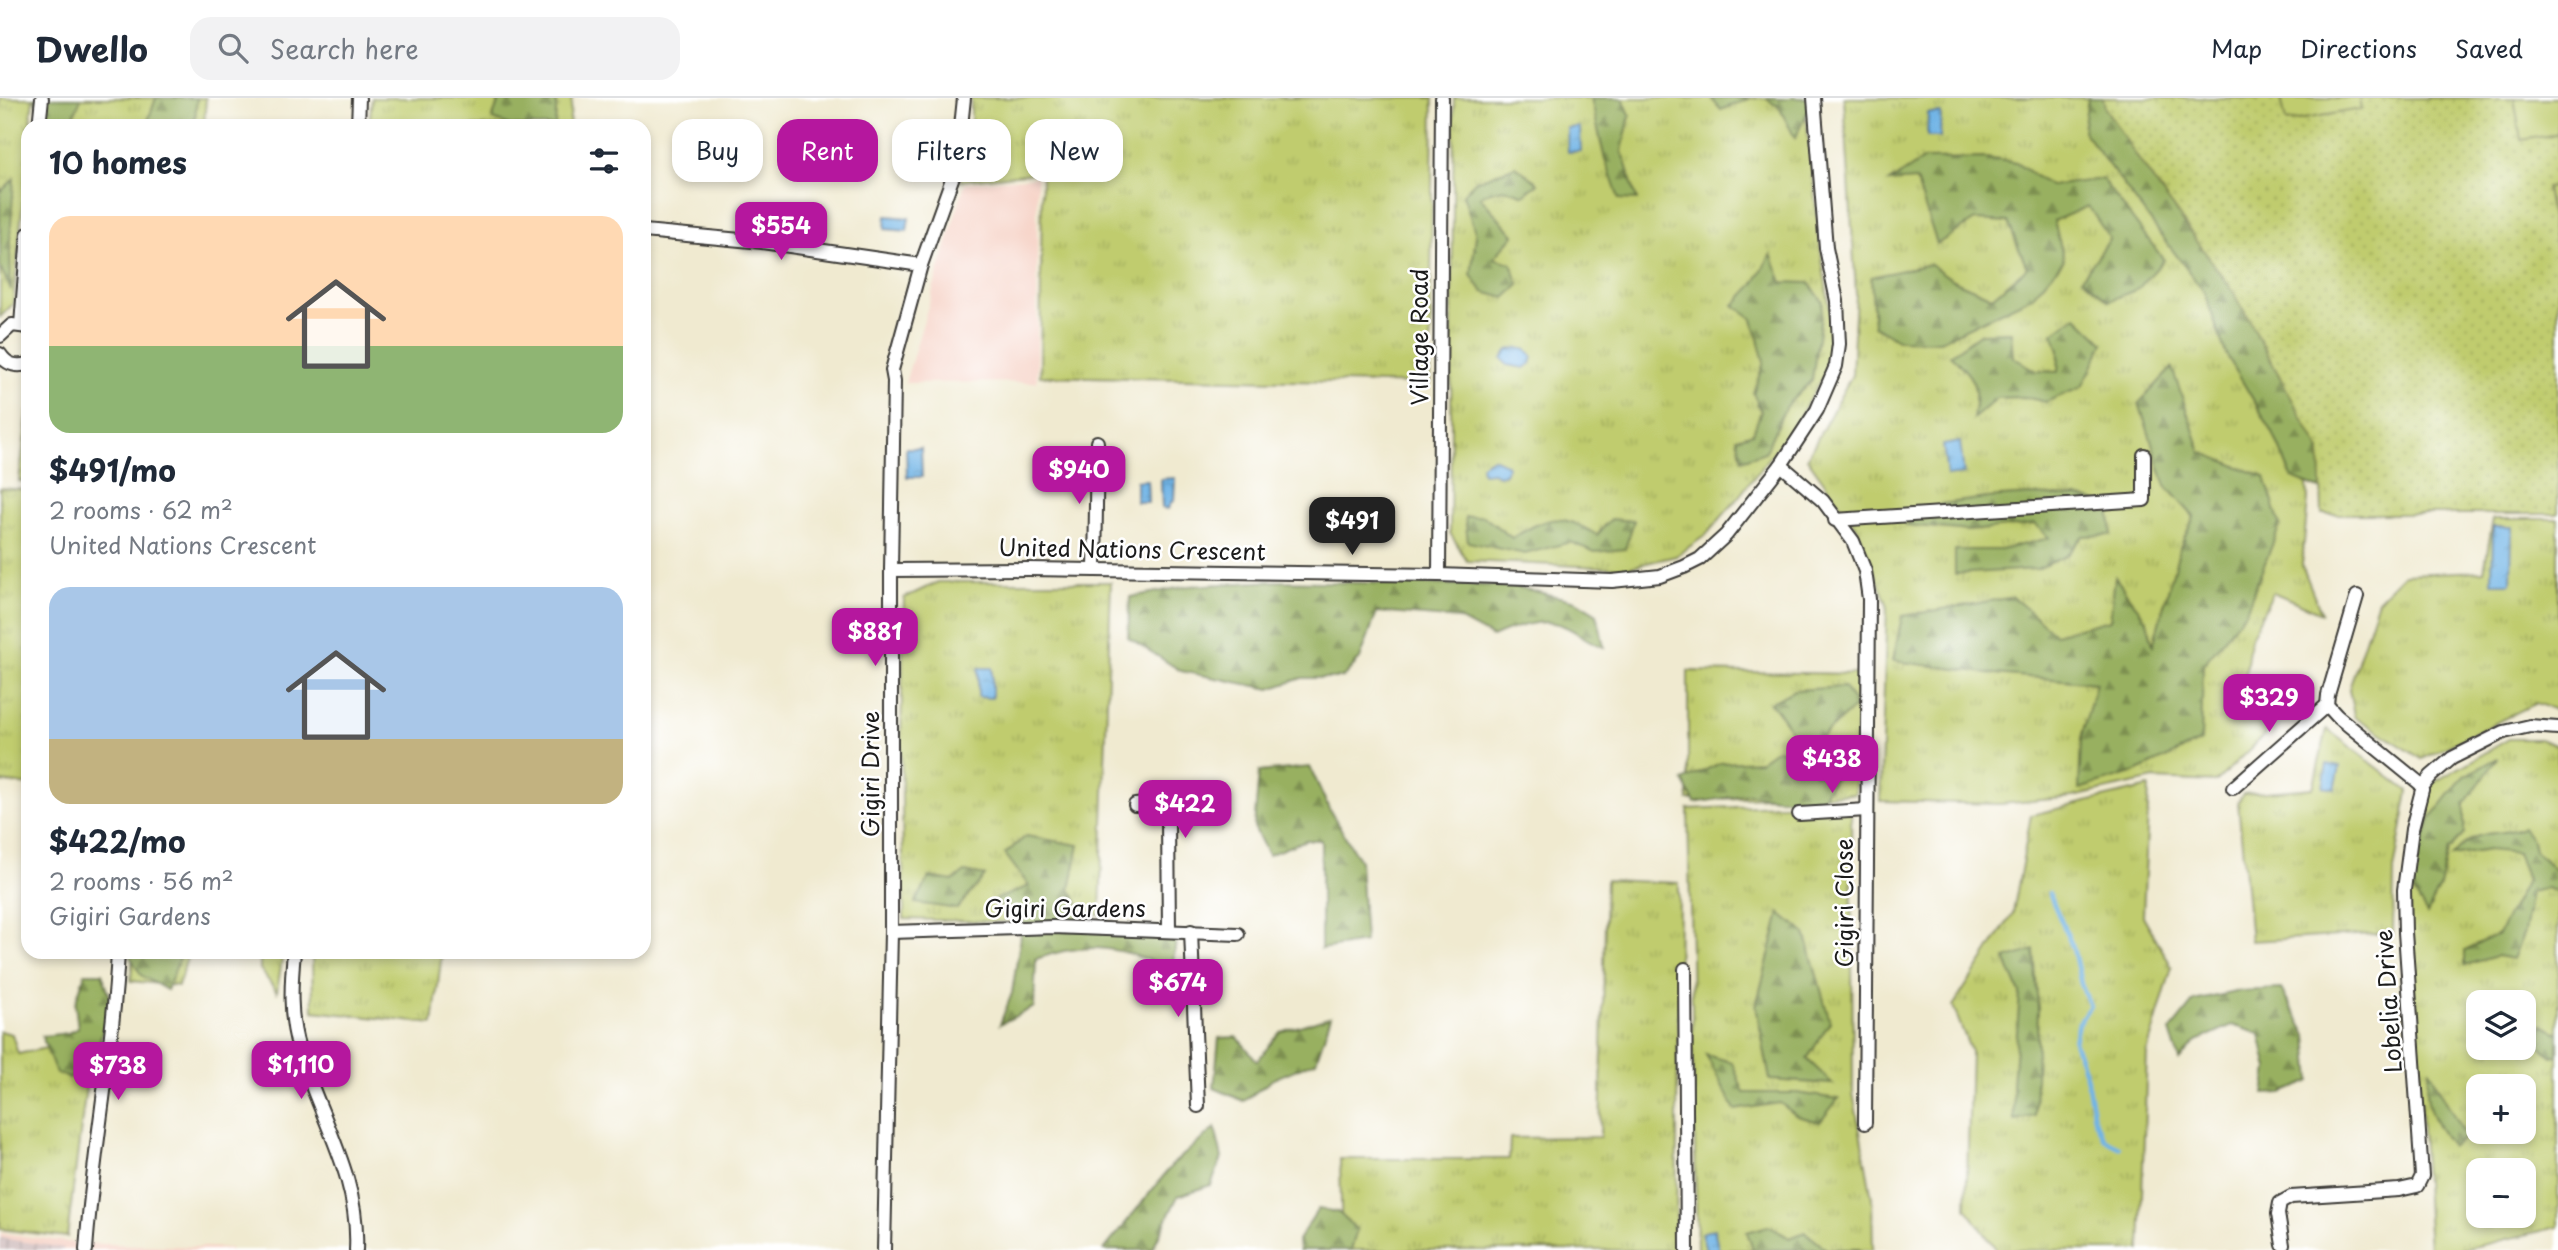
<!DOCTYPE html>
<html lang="en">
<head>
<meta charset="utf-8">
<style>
	:root { --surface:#fff; --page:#f2f2f3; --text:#1f2937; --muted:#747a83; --line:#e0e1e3; --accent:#b5179e }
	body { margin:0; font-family:"Playpen Sans",sans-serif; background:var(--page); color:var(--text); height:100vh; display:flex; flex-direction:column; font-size:26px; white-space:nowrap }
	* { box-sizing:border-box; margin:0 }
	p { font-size:23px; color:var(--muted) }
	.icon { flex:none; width:38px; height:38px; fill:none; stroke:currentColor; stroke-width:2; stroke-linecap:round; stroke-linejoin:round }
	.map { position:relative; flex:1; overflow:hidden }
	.details { position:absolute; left:21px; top:21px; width:630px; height:840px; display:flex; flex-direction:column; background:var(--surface); border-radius:21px; box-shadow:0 4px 10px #0003 }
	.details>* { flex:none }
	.top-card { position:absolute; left:672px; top:21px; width:665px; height:63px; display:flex; gap:14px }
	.buttons { position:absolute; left:2466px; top:892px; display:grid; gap:14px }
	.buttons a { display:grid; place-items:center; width:70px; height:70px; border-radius:14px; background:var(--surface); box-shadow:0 4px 10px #0003; font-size:35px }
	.price { position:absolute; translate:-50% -60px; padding:0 16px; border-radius:14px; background:var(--accent); color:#fff; font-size:23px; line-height:46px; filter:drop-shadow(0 2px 4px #0008) }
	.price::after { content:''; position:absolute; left:50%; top:42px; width:21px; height:16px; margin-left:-10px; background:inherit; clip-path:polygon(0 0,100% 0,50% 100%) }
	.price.on { background:#222; color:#fff }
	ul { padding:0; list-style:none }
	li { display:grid; align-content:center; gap:14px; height:371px; padding:0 28px }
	li span { display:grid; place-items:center; height:217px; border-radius:21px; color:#555 }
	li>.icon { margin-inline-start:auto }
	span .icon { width:126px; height:126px; fill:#fffc; stroke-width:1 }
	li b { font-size:30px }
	h2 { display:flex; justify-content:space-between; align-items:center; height:84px; padding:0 28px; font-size:30px }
	.chip { padding:0 24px; border-radius:21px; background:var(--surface); box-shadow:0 4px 10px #0003; font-size:24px; line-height:63px }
	.chip.on { background:var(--accent); color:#fff }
	header { display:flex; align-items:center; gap:42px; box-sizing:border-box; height:98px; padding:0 35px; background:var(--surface); border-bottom:2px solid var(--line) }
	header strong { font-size:33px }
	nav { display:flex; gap:38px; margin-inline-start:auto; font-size:24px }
	.search { width:490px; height:63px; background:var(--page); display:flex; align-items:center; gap:18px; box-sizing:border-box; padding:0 24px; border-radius:21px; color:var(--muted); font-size:26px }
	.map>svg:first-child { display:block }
	.built { fill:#f6d1c5 }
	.industrial { fill:url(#industrial-grid) }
	.grass { fill:url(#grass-tufts); stroke:#6e7445; stroke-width:2; fill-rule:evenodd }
	.forest { fill:url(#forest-firs); stroke:#5a663e; stroke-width:2 }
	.garden { fill:url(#garden-dots); stroke:#6e7445; stroke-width:2 }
	.pitch { fill:#c0cc6e; stroke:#6e7445; stroke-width:2 }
	.water { fill:url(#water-ripples); stroke:#466881; stroke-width:2 }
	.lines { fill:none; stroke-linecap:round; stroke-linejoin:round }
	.stream { stroke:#70b4e6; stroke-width:4.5 }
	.street-casing { stroke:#3c3b37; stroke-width:16 }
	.street { stroke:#fff; stroke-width:12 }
	.labels { text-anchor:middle; stroke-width:5; stroke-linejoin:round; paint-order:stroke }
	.street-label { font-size:23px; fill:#1c1c1c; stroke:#fff }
</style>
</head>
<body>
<header>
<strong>Dwello</strong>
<div class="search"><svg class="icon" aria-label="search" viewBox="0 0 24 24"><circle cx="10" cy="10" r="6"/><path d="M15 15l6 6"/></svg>Search here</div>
<nav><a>Map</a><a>Directions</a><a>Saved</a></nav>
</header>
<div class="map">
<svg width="2558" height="1152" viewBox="0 0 2558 1152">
	<defs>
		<pattern id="industrial-grid" width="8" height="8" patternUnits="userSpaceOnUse" patternTransform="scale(1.75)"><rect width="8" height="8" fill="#d1bfbf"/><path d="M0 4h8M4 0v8" fill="none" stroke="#b3a4a4"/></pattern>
		<pattern id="grass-tufts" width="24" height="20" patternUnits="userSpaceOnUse" patternTransform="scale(1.75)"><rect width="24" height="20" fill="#c0cc6e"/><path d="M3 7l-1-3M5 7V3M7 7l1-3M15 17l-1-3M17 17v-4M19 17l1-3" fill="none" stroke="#a4af5f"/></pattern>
		<pattern id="forest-firs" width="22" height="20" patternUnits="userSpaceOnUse" patternTransform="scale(1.75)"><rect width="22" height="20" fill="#98b061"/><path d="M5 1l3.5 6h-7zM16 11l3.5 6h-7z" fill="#7b8e4f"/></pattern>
		<pattern id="garden-dots" width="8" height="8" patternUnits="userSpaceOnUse" patternTransform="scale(1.75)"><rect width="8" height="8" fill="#c0cc6e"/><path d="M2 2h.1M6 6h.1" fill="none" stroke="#a4af5f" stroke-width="1.8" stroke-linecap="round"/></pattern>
		<pattern id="water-ripples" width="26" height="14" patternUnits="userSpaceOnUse" patternTransform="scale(1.75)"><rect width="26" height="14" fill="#70b4e6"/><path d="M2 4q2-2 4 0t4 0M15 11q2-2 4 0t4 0" fill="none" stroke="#609ac5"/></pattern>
	</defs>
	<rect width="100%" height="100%" fill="#fff"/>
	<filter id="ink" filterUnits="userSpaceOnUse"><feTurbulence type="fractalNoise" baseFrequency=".0143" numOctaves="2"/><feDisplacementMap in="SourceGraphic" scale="14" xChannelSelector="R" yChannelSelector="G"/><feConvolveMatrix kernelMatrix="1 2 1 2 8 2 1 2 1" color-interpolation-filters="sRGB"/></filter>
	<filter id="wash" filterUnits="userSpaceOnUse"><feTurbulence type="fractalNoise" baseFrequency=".00686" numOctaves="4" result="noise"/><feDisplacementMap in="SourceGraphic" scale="28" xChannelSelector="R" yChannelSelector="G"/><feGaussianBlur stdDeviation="1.57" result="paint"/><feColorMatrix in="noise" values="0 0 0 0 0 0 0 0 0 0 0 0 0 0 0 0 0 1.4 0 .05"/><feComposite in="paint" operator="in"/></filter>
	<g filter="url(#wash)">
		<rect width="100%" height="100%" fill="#f0ead0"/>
		<g class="built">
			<path d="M 1037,79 L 1037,284 L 905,285 L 965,85 Z"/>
			<path d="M 0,1135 L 76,1145 L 229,1150 L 231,1152 L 0,1152 Z"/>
		</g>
		<path class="industrial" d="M 0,1140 L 63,1150 L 63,1152 L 0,1152 Z"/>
		<g class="grass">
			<path d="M 0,0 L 33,0 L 30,28 L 28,28 L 28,51 L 13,206 L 0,219 Z"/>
			<path d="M 56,0 L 206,0 L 204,28 L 53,28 Z"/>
			<path d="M 372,0 L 572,0 L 569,28 L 369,28 Z"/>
			<path d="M 971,0 L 1433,0 L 1430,286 L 1040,278 L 1042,74 L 960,83 L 971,45 Z"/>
			<path d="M 1454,0 L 1804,0 L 1822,162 L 1835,243 L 1823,279 L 1793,329 L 1733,406 L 1706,437 L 1676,458 L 1626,470 L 1467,463 L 1450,435 Z"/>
			<path d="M 1844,0 L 2089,0 L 2221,202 L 2305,361 L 2308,401 L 2302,467 L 2321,515 L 2273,494 L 2250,541 L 2242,606 L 2267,634 L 2216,684 L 2154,681 L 2073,699 L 2000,706 L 1880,703 L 1887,506 L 1857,430 L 1807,360 L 1852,277 L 1856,196 Z"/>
			<path d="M 28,312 L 28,384 L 19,383 Z"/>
			<path d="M 0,390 L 28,392 L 28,687 L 0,684 Z"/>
			<path d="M 2493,421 L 2558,421 L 2558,613 L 2536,605 L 2422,661 L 2354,618 L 2349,591 L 2378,502 L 2404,476 L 2484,473 Z"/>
			<path d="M 938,484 L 1111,484 L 1100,817 L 1001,824 L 904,821 L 901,644 L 904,500 Z"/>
			<path d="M 1688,573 L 1857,576 L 1855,696 L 1688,702 Z"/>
			<path d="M 2327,631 L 2408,693 L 2394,772 L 2393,835 L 2251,843 L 2238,704 L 2243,696 L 2313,690 Z"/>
			<path d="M 2509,641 L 2539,641 L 2558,648 L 2558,1129 L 2460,1152 L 2429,1152 L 2408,795 L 2428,688 ZM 2478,905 L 2524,905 L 2524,950 L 2478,950 ZM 2478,989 L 2524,989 L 2524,1034 L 2478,1034 ZM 2478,1073 L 2524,1073 L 2524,1118 L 2478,1118 Z"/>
			<path d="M 2149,689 L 2143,818 L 2172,869 L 2147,954 L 2140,1152 L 1997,1152 L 1966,1110 L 1971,954 L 1953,908 L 2013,815 L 2031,717 Z"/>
			<path d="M 1851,704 L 1853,995 L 1872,1100 L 1873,1152 L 1697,1152 L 1688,711 Z"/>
			<path d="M 1606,782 L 1679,785 L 1676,1152 L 1342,1152 L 1340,1061 L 1509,1061 L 1510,1040 L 1600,1039 Z"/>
			<path d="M 133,854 L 189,854 L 178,888 L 131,883 Z"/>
			<path d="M 260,854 L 283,854 L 277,894 L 260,871 Z"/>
			<path d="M 312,854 L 442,854 L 433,926 L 313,913 Z"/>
			<path d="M 0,933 L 12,936 L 18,956 L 46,950 L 91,950 L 67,1139 L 0,1131 Z"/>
		</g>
		<g class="forest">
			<path d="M 35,0 L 81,0 L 73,20 L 58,28 L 42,28 Z"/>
			<path d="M 156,0 L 197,0 L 195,21 L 188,28 L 146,28 Z"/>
			<path d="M 500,0 L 557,0 L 555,28 L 512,28 L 492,21 Z"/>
			<path d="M 1591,0 L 1623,0 L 1630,17 L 1622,53 L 1637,102 L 1619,101 L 1604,58 Z"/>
			<path d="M 1711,0 L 1751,0 L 1721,12 Z"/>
			<path d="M 1765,0 L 1809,0 L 1810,9 L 1795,40 L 1779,9 Z"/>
			<path d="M 2088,0 L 2138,0 L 2252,61 L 2337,398 L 2292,380 L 2273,335 L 2226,256 L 2204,194 L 2083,33 Z"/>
			<path d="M 1987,60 L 2016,65 L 2050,88 L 2102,81 L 2164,162 L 2138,191 L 2109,203 L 2082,180 L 2110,141 L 2088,108 L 2054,123 L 2064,162 L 2032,199 L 1940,243 L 1898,242 L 1874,228 L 1871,179 L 1930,166 L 1953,182 L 1992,199 L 2027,170 L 2008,124 L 1975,122 L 1937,146 L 1916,82 L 1889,84 L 1924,61 Z"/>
			<path d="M 1516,68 L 1538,85 L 1524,97 C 1507,90 1496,89 1480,99 L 1514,137 L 1494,160 L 1511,165 L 1519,187 L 1505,200 L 1483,194 L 1471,177 L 1476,137 L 1463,96 L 1476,83 Z"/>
			<path d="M 14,81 L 10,143 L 11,192 L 0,169 L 0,94 Z"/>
			<path d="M 1771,156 L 1782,184 L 1809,185 L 1823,204 L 1812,282 L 1786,308 L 1765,354 L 1742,362 L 1737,340 L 1753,335 L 1761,313 L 1753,295 L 1764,264 L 1753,221 L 1734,207 L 1754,186 Z"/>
			<path d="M 2076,218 L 2104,245 L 2082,289 L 2046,304 L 2024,299 L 1997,300 L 1973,321 C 1979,287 1975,281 1950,257 L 1981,235 L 2011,234 L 2013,259 L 2036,273 L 2058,274 L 2059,253 L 2053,235 Z"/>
			<path d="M 2172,270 L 2201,354 L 2265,379 L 2280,427 L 2246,513 L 2203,567 L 2201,643 L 2136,674 L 2079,691 L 2081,640 L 2096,585 L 1995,576 L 1893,563 L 1902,518 L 2013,499 L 2055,536 L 2110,522 L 2115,479 L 2147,523 L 2153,547 L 2180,449 L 2194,419 L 2166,388 L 2139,305 Z"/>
			<path d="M 2030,397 L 2078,399 L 2109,407 L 2112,437 L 2083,438 L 2066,458 L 2037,471 L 1955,476 L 1955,452 L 2001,452 L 2049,440 L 2035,426 L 1969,433 L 1906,427 L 1941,406 L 1986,400 Z"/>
			<path d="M 1483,418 L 1512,440 C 1550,418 1558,414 1597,437 L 1611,421 L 1634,423 L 1625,451 L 1595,454 L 1570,444 L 1525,456 L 1468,444 L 1465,419 Z"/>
			<path d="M 1274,483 L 1513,488 L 1576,503 L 1597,516 L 1604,549 C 1588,545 1574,530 1558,526 C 1538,520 1510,531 1492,539 L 1459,521 L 1377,514 L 1360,561 L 1342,580 L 1302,580 L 1270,591 L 1181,573 L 1128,539 L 1130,499 L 1188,488 Z"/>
			<path d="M 1844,589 L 1856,608 L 1819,641 L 1840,670 L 1817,709 L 1792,702 L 1749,696 L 1695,705 L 1683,683 L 1720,665 L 1760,663 L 1777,651 L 1789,658 C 1797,635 1785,621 1770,605 L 1794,592 Z"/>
			<path d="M 2498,660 L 2464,706 L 2464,736 L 2448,753 L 2440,789 L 2427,816 L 2410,788 L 2431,720 L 2464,678 Z"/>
			<path d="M 1310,669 L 1329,711 L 1360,763 L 1365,844 L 1321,851 L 1321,742 L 1306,742 L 1268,757 L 1254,729 L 1259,674 Z"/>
			<path d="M 2523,730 L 2533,743 L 2535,753 L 2558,775 L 2558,794 L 2546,790 L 2531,794 L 2524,834 L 2513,861 L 2497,858 L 2465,867 L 2465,852 L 2498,836 L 2527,781 L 2517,755 L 2489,752 L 2452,758 C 2480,727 2488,740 2523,730 Z"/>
			<path d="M 1026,738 L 1079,747 L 1070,791 L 1087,821 L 1176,843 L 1172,872 C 1121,849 1091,842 1036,861 L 1034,909 L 1000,926 L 1012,895 L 1024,817 L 990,804 L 1029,788 L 1005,756 Z"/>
			<path d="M 965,774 L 985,778 L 957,811 L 915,805 L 930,779 L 953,783 Z"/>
			<path d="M 1780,815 L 1805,835 L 1830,924 L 1807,961 L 1833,986 L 1770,982 L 1756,908 Z"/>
			<path d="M 2034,852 L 2038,911 L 2035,1018 L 2014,1022 L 2013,986 L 2020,895 L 2005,861 Z"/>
			<path d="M 127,854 L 182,854 L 167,892 L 142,878 Z"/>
			<path d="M 85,875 L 102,875 L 110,899 L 96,962 L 69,980 L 56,975 L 42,938 L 68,935 L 78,930 L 75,906 Z"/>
			<path d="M 2281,891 L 2307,937 L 2311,983 L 2282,995 L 2264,996 L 2268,971 L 2260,936 L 2232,927 L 2197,943 L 2179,962 L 2170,933 L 2194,903 L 2240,893 Z"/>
			<path d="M 1331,918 L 1316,963 L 1273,981 L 1244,1003 L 1214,990 L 1219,940 L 1237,939 L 1257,963 L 1280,934 Z"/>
			<path d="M 2542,927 L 2558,935 L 2558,957 L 2552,958 L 2540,949 Z"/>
			<path d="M 1706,957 L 1732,964 L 1744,995 L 1797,995 L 1838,1001 L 1820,1024 L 1797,1018 L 1780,1005 L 1735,1012 Z"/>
			<path d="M 2430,972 C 2440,996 2455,1016 2465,1040 L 2451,1048 C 2433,1024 2421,1003 2430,972 Z"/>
			<path d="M 1215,1030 L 1222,1060 L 1211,1087 L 1178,1098 L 1152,1152 L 1104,1152 L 1173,1066 Z"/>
			<path d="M 1318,1111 L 1338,1114 L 1357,1132 L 1351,1152 L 1299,1152 L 1298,1142 Z"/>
			<path d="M 1768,1128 L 1790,1140 L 1805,1134 L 1826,1151 L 1860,1151 L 1753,1152 L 1747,1134 Z"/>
		</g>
		<path class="garden" d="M 2103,0 L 2558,0 L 2558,416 L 2322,416 L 2320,353 L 2235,196 L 2141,65 L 2105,10 Z"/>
		<g class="pitch">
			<path d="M 2281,0 L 2359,0 L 2361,11 L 2286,24 Z"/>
			<path d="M 2514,0 L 2558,0 L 2558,36 L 2521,42 Z"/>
			<path d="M 2558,88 L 2558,163 L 2546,90 Z"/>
		</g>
		<g class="water">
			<path d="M 1928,15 L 1941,15 L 1940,39 L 1927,39 Z"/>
			<path d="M 1580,29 L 1581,53 L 1568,54 L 1567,30 Z"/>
			<path d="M 886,118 L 909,120 L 907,133 L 885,131 Z"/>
			<path d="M 1518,250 L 1527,252 L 1533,259 L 1531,266 L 1525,270 L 1507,267 L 1502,260 L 1508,252 Z"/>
			<path d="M 1960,344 L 1964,376 L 1947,378 L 1943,347 Z"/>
			<path d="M 906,350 L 921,350 L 922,379 L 907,379 Z"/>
			<path d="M 1493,360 L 1506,366 L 1508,369 L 1505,375 L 1499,377 L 1493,374 L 1482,375 L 1481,367 Z"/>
			<path d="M 1175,380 L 1174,403 L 1171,404 L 1168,411 L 1162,410 L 1161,381 Z"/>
			<path d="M 1147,382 L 1148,404 L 1136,404 L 1136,383 Z"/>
			<path d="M 2493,429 L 2512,429 L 2511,485 L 2492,485 Z"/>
			<path d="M 978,570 L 992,570 L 992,600 L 978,599 Z"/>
			<path d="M 2327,666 L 2340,669 L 2335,691 L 2323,689 Z"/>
			<path d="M 1714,1131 L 1719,1152 L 1706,1152 L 1701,1135 Z"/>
		</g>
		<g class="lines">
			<path class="stream" d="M 2049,795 L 2073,850 L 2081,886 L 2090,908 L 2078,925 L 2074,943 L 2086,977 L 2094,1020 L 2104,1041 L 2119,1049"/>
		</g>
	</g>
	<g filter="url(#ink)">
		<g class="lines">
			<defs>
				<g id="street">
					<path d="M 39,28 L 42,0"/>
					<path d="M 358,28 L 359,0"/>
					<path d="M 644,133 L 762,144 L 921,167"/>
					<path d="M 21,227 L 28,136"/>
					<path d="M 0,238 L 12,227 L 28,229"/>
					<path d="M 0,256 C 7,267 16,269 28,266"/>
					<path d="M 1781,367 L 1823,403 L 1853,443 L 1865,473 L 1869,501 L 1865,1025"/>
					<path d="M 1835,422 L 2144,402 L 2144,357"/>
					<path d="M 891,472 L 1028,471 L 1439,477 L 1612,483 L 1660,478 L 1684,469 L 1700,461 L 1726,437 L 1781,367 L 1817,312 L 1836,268 L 1839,246 L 1837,203 L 1826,150 L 1814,0"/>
					<path d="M 1095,472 L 1097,344"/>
					<path d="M 1439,477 L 1442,0"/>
					<path d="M 2357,498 L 2328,597 L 2327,607 L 2337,618 L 2423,688"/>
					<path d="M 2233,690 L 2327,607"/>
					<path d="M 1135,707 L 1157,705 L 1166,712 L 1168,721 L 1169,832"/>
					<path d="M 1799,716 L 1867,712"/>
					<path d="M 1191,833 L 1198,1008"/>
					<path d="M 891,834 L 1053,829 L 1238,836"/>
					<path d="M 294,854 C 291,886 289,919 299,951 C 319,1019 360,1078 356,1152"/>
					<path d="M 1685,871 L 1687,1152"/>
					<path d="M 2283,1147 L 2278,1116 L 2280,1105 L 2291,1099 L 2399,1092 L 2417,1088 L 2422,1078 L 2405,834 L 2404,792 L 2412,731 L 2423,688 L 2431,678 L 2452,660 L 2504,634 L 2530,628 L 2558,630"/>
					<path d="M 86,1152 C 93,1052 113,954 118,854"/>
					<path d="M 884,1152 L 891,834 L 891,472 L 894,283 L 892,272 L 921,167 L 957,67 L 964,0"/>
				</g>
			</defs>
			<use href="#street" class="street-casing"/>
			<use href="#street" class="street"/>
		</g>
	</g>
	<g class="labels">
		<g class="street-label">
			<text transform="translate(1420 239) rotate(-90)" y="8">Village Road</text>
			<text transform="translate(1132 452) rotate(1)" y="8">United Nations Crescent</text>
			<text transform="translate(871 676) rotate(-90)" y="8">Gigiri Drive</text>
			<text transform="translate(1845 805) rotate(-90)" y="8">Gigiri Close</text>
			<text x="1065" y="819">Gigiri Gardens</text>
			<text transform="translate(2389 903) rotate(-94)" y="8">Lobelia Drive</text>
		</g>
	</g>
</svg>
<div class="buttons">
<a><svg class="icon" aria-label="layers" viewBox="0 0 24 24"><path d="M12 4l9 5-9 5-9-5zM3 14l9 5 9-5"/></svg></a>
<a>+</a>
<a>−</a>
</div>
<b class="price" style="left:781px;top:164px">$554</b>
<b class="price" style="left:1079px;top:408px">$940</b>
<b class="price on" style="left:1352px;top:459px">$491</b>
<b class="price" style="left:875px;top:570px">$881</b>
<b class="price" style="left:2269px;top:636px">$329</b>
<b class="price" style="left:1832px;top:697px">$438</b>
<b class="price" style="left:1185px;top:742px">$422</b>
<b class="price" style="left:1178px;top:921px">$674</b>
<b class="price" style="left:301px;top:1003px">$1,110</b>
<b class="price" style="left:118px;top:1004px">$738</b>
<div class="top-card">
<a class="chip">Buy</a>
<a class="chip on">Rent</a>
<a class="chip">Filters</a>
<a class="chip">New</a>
</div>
<section class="details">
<h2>10 homes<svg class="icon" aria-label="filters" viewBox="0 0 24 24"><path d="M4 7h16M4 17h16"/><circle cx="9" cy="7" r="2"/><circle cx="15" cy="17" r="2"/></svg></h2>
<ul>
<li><span style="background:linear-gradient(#ffd9b3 60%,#8fb573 0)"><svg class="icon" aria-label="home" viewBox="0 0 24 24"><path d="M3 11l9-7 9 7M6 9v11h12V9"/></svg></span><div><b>$491/mo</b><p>2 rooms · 62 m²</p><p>United Nations Crescent</p></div></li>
<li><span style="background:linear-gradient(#a9c7e8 70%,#c2b280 0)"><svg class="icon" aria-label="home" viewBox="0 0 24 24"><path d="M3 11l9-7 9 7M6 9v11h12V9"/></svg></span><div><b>$422/mo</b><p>2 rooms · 56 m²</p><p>Gigiri Gardens</p></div></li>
</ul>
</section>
</div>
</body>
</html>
